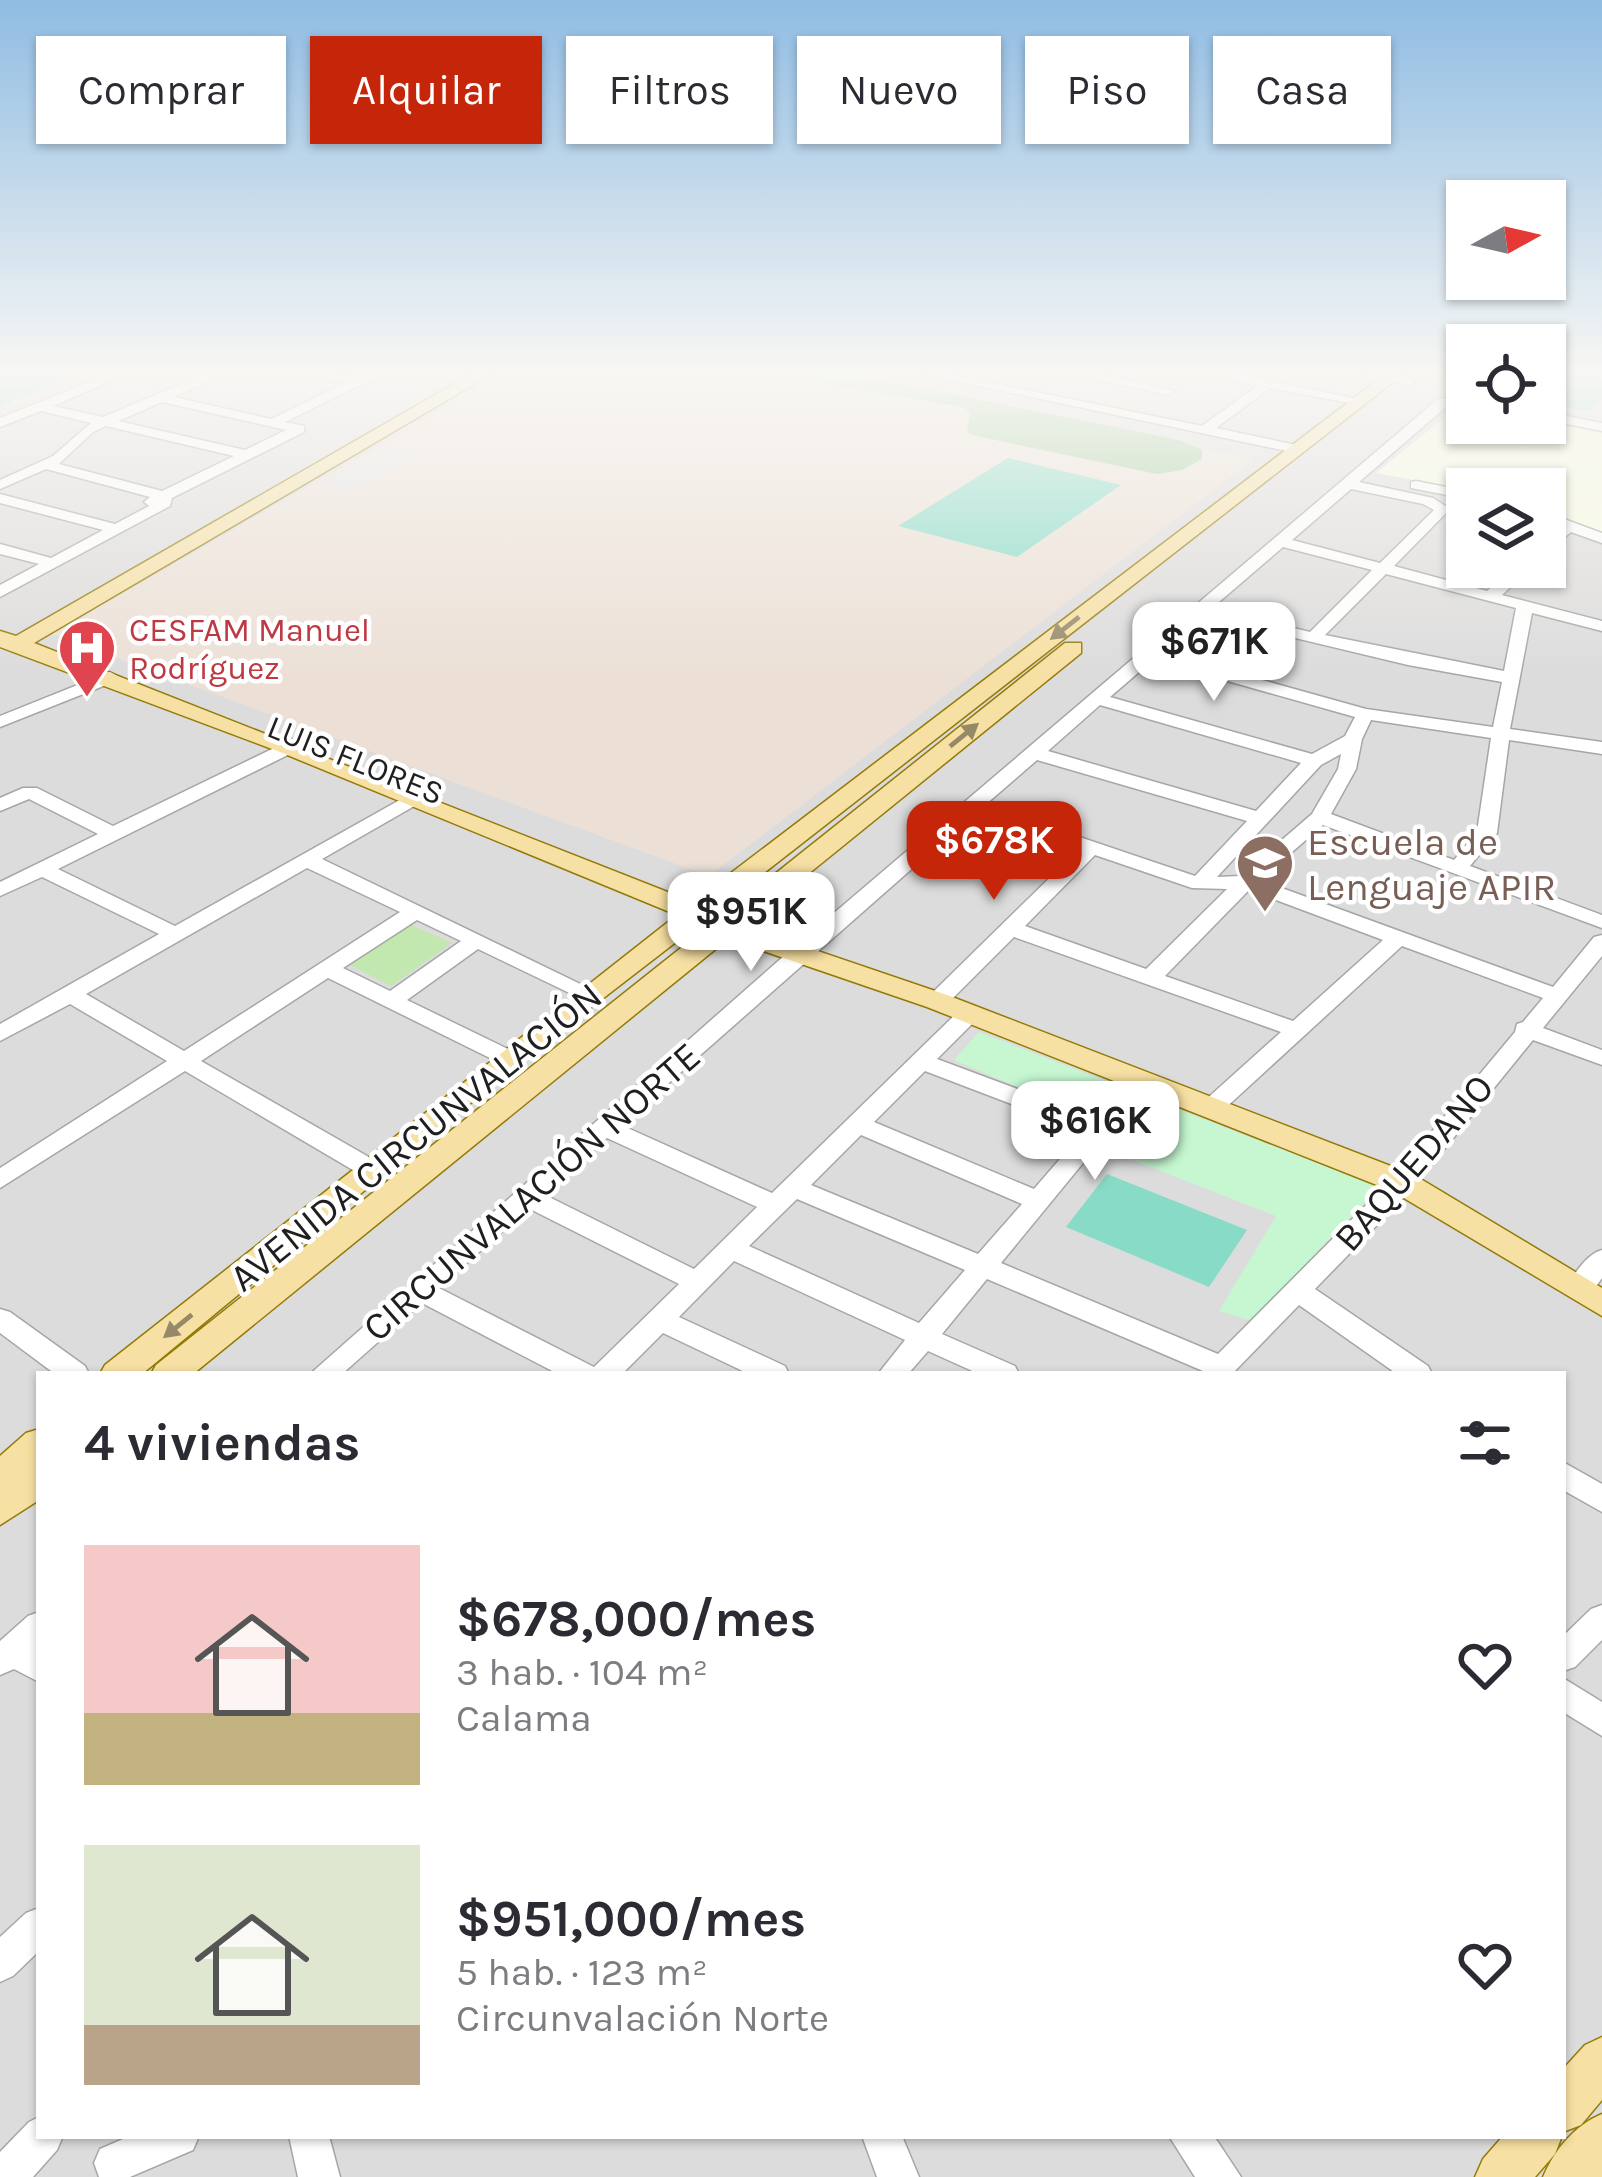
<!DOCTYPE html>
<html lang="es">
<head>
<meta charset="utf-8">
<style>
	:root { --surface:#fff; --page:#f7f7f7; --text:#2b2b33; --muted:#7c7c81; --accent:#c5260a }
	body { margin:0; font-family:Karla,sans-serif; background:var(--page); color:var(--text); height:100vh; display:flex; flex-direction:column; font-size:45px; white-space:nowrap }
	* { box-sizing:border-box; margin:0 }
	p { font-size:39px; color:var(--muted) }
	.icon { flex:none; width:66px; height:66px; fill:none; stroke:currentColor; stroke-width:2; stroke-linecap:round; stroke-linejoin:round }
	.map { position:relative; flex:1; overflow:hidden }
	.side { position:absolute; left:36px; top:1371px; width:1530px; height:768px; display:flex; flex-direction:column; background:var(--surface); border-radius:0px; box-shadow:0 3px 9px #0004 }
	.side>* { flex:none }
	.guide { position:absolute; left:36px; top:36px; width:1530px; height:108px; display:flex; gap:24px }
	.needle { width:78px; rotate:82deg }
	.controls { position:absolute; left:1446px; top:180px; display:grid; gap:24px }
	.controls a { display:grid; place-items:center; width:120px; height:120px; border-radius:0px; background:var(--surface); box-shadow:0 3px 9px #0004; font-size:60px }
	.price { position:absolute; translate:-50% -102px; padding:0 27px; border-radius:24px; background:#fff; color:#222; font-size:39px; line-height:78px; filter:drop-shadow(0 3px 6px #0008) }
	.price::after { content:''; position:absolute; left:50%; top:72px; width:36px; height:27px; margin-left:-18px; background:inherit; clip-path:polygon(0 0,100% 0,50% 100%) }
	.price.selected { background:var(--accent); color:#fff }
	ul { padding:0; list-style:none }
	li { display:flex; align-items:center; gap:36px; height:300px; padding:0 48px }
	li span { display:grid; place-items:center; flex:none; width:336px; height:240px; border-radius:0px; color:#555 }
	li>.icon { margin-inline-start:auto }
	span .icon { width:144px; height:144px; fill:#fffc; stroke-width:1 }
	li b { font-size:51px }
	h2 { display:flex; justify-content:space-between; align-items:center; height:144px; padding:0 48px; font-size:51px }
	.pill { padding:0 42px; border-radius:0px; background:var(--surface); box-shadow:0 3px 9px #0004; font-size:42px; line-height:108px }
	.pill.selected { background:var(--accent); color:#fff }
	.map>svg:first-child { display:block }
	.residential { fill:#dddcdc; fill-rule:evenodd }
	.education { fill:#f9fde1 }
	.military { fill:#ece0d6 }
	.grass { fill:#c2e7af }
	.forest { fill:#a4cd9d }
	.park { fill:#c6f7d1 }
	.pitch { fill:#88dbc7 }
	.parking { fill:#e3e3e3 }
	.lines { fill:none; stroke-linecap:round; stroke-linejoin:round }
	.minor-casing { stroke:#a6a6a6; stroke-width:3 }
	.major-casing { stroke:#937a07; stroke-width:3 }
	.minor { fill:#fff; fill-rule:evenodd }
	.major { fill:#f7e0a3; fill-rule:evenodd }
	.oneway { fill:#968968 }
	.labels { text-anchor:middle; stroke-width:9; stroke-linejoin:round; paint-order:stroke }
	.far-health-label { font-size:33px; fill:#be3a42; stroke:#fff; text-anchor:start }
	.far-street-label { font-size:33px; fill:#1f1f1f; stroke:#fff }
	.education-label { font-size:39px; fill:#785e54; stroke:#fff; text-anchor:start }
	.street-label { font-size:39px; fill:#1f1f1f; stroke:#fff }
</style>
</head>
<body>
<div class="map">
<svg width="1602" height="2177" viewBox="0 0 1602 2177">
	<rect width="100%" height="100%" fill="#efeee6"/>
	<path class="residential" d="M 0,372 L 1467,372 L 1467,423 L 1545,423 L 1545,372 L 1602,372 L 1602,2177 L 0,2177 ZM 1467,489 L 1545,489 L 1545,567 L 1467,567 ZM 39,1374 L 1563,1374 L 1563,2136 L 39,2136 Z"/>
	<path class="education" d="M 1455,409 L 1467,411 L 1467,423 L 1545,420 L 1602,432 L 1602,533 L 1545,512 L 1545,489 L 1467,490 L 1376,473 Z"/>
	<path class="military" d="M 507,372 L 841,372 L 1254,459 L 709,876 L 52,634 L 450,405 L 461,404 Z"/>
	<path class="grass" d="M 407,923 L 452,943 L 391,986 L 348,964 Z"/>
	<path class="forest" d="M 817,372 L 841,372 L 1179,440 L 1202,450 L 1202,459 L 1182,470 L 1157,474 L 976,436 L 967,432 L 970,412 L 962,407 L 808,381 Z"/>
	<path class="park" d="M 979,1032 L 1379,1187 L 1252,1321 L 1219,1311 L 1276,1216 L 1107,1150 L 1107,1135 L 1100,1122 L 954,1060 Z"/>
	<g class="pitch">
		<path d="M 0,372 L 85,372 L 0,406 Z"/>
		<path d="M 1545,372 L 1602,372 L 1602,399 L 1590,411 L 1545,403 Z"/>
		<path d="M 1008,458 L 1121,485 L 1017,557 L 898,526 Z"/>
		<path d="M 1107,1174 L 1247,1230 L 1209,1287 L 1066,1227 Z"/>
	</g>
	<path class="parking" d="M 387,450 L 416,456 L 349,493 L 319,486 Z"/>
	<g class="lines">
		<defs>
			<g id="minor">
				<path d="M 114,372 L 132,372 L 53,406 L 103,417 L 210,372 L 227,372 L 174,397 L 271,419 L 346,383 L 303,372 L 358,378 L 370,372 L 387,372 L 285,422 L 304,426 L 304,432 L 172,498 L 170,506 L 0,597 L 0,585 L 39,564 L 0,554 L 0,544 L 51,558 L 103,530 L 0,503 L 0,494 L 115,524 L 149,506 L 144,502 L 150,497 L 46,469 L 0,489 L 0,480 L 53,456 L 91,423 L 41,411 L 0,427 L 0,418 ZM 162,402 L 286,430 L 245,450 L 118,421 ZM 106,426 L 234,456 L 162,491 L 59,464 L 93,432 Z"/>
				<path d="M 913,372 L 939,372 L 1202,426 L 1257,386 L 1199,372 L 1227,372 L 1367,401 L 1360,405 L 1270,388 L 1216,428 L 1301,446 L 1303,449 L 1296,453 Z"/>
				<path d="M 1063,372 L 1090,372 L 1175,391 L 1168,395 Z"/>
				<path d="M 1355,372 L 1383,372 L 1416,381 L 1410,385 Z"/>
				<path d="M 1467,396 L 1467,404 L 1447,406 L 1359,482 L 1433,498 L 1450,509 L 1394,566 L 1487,591 L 1515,567 L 1532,567 L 1502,595 L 1602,621 L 1602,631 L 1532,613 L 1510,729 L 1602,742 L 1602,754 L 1509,740 L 1497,833 L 1470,866 L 1602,915 L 1602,928 L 1323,825 L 1260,880 L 1553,987 L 1594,937 L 1602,935 L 1602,956 L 1543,1028 L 1602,1050 L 1602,1065 L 1533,1040 L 1412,1189 L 1315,1289 L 1428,1366 L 1432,1374 L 1397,1374 L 1299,1305 L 1232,1374 L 1201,1374 L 1203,1371 L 987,1279 L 942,1334 L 1015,1366 L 1019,1374 L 979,1374 L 928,1351 L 908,1374 L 878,1374 L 905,1340 L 734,1261 L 679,1317 L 785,1366 L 789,1374 L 749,1374 L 663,1333 L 622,1374 L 558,1374 L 422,1303 L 342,1374 L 310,1374 L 794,947 L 1438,399 ZM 1351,489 L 1423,504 L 1434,510 L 1380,563 L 1292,540 ZM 1283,547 L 1372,570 L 1310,632 L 1212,608 ZM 1386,574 L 1516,608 L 1504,671 L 1325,635 ZM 1203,616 L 1408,665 L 1502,682 L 1493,727 L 1366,709 L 1162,652 ZM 1153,660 L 1355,717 L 1345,736 L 1312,754 L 1110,697 ZM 1100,705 L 1301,763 L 1256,811 L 1048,751 ZM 1371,720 L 1491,738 L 1477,832 L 1454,860 L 1331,814 L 1356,769 L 1362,739 ZM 1341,754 L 1338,769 L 1312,814 L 1240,876 L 1217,877 L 1321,765 ZM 1037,760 L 1247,821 L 1195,876 L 985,805 ZM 974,814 L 1078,850 L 929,996 L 926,1001 L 929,1006 L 945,1006 L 1014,937 L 1281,1032 L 1202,1103 L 1199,1108 L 1202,1113 L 1220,1113 L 1402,946 L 1543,998 L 1523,1022 L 1517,1024 L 1515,1032 L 1394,1177 L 1218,1354 L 1001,1263 L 1097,1146 L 1090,1116 L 937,1059 L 978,1018 L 981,1013 L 978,1008 L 962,1008 L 772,1193 L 621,1125 ZM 1095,855 L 1192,888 L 1227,889 L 1146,969 L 1025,926 ZM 1249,890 L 1383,940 L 1293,1021 L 1165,976 ZM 925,1071 L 1069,1126 L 1072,1145 L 1034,1189 L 874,1122 ZM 861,1135 L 1022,1204 L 978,1254 L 811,1185 ZM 607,1138 L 757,1207 L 694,1269 L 543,1194 ZM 797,1199 L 965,1270 L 919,1323 L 749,1246 ZM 528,1208 L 679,1284 L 594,1367 L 439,1288 Z"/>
				<path d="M 1545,412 L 1602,423 L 1602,431 L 1545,420 Z"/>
				<path d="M 1416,481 L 1467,491 L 1467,499 L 1411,488 L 1411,482 Z"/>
				<path d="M 1545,512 L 1602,533 L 1602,543 L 1571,532 L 1545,553 L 1545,540 L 1559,527 L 1545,522 Z"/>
				<path d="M 110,672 L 119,677 L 116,681 L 0,727 L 0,716 Z"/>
				<path d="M 305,733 L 314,739 L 312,743 L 58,869 L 175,926 L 430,783 L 437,785 L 437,793 L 322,859 L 603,995 L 600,1000 L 584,1000 L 478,949 L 407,1000 L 516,1053 L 520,1058 L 516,1063 L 500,1063 L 328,978 L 201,1061 L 381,1164 L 385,1170 L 381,1176 L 363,1176 L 185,1071 L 0,1188 L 0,1168 L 167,1061 L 70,1004 L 0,1041 L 0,1024 L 159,934 L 42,877 L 0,896 L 0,882 L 98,834 L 29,799 L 0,811 L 0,798 L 23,788 L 37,788 L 113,826 ZM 307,868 L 400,912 L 184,1051 L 86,994 ZM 417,920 L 461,941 L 390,991 L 343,968 Z"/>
				<path d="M 1602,1250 L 1602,1278 L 1589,1296 L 1569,1296 L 1565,1289 C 1574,1275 1586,1254 1602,1250 Z"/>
				<path d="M 0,1309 L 10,1312 L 85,1366 L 89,1374 L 55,1374 L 0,1333 Z"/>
				<path d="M 1563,1462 L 1602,1484 L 1602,1512 L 1563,1490 Z"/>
				<path d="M 1602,1605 L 1602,1640 L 1575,1667 L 1563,1671 L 1563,1636 L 1591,1609 Z"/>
				<path d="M 39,1612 L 39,1682 L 14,1669 L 0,1675 L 0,1641 L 28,1616 Z"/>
				<path d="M 1563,1678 L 1602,1702 L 1602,1736 L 1563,1712 Z"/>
				<path d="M 39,1908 L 39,1951 L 13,1976 L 0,1982 L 0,1937 L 26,1913 Z"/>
				<path d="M 39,2117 L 39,2136 L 63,2136 L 57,2150 L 33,2177 L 0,2177 L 0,2152 L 29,2122 Z"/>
				<path d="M 130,2136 L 199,2136 L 193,2150 L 130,2177 L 99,2177 L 94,2163 L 100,2149 Z"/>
				<path d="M 289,2136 L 329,2136 L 340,2177 L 298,2177 Z"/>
				<path d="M 862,2136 L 902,2136 L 919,2177 L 877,2177 Z"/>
				<path d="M 1169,2136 L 1214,2136 L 1241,2177 L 1195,2177 Z"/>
			</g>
			<g id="major">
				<path d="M 475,372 L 495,372 L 34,643 L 693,902 L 1388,372 L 1406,372 L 714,912 L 722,916 L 1065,643 L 1081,643 L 1081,653 L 744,926 L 947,995 L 1414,1175 L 1602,1288 L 1602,1316 L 1392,1191 L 927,1007 L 728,939 L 193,1374 L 151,1374 L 156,1365 L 706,928 L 698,925 L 518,1064 L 142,1374 L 100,1374 L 105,1365 L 677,915 L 280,752 L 0,647 L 0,631 L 16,636 Z"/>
				<path d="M 39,1429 L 39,1500 L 0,1525 L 0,1456 L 26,1433 Z"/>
				<path d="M 1602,2037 L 1602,2100 L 1581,2125 L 1563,2132 L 1563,2069 L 1585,2045 Z"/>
				<path d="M 1602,2114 L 1602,2177 L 1543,2177 C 1554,2150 1575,2125 1602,2114 Z"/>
				<path d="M 1503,2136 L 1562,2136 L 1555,2154 L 1535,2177 L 1475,2177 L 1483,2159 Z"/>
			</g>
		</defs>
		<use href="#minor" class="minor-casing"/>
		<use href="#major" class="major-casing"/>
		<use href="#minor" class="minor"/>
		<use href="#major" class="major"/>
	</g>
	<defs><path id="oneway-solid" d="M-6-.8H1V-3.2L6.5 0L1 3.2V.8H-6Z" transform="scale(3)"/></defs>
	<g class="oneway">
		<use href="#oneway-solid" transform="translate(1065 628) rotate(142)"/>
		<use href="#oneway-solid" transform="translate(964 735) rotate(-39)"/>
		<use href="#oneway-solid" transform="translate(178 1326) rotate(141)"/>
	</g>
	<linearGradient id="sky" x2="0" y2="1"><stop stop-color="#8fbce3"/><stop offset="0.55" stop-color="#f8f7f4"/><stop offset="1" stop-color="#f8f7f4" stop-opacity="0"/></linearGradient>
	<rect width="1602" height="677" fill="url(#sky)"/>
	<defs>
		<symbol id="hospital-pin" viewBox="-11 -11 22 30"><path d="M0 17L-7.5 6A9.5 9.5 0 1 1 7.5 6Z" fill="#e0444e" stroke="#fff"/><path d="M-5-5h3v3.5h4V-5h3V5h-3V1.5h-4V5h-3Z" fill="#fff"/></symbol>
		<symbol id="school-pin" viewBox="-11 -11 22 30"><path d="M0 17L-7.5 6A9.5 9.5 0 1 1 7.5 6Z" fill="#8d6e63" stroke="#fff"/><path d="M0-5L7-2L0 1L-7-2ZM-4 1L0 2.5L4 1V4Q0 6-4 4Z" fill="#fff"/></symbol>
	</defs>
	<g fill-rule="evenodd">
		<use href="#hospital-pin" x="54" y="615" width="66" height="90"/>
		<use href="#school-pin" x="1232" y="830" width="66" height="90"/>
	</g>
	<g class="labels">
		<g class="far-health-label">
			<text x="129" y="641">CESFAM Manuel<tspan x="129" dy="38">Rodríguez</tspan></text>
		</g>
		<g class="far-street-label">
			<text transform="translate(356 759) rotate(22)" y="12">LUIS FLORES</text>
		</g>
		<g class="education-label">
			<text x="1307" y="855">Escuela de<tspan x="1307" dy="45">Lenguaje APIR</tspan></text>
		</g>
		<g class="street-label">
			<text transform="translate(415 1136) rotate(-39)" y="14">AVENIDA CIRCUNVALACIÓN</text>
			<text transform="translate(1413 1162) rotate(-49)" y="14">BAQUEDANO</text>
			<text transform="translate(531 1191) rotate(-41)" y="14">CIRCUNVALACIÓN NORTE</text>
		</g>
	</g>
</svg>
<div class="controls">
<a><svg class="needle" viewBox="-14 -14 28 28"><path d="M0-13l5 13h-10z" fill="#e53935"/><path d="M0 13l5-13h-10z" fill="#7c7c81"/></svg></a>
<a><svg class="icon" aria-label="locate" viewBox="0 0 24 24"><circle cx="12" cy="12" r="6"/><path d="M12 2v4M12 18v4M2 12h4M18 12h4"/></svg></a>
<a><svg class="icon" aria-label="layers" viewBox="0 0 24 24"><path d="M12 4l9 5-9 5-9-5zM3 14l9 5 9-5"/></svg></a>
</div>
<b class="price" style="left:1214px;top:704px">$671K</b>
<b class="price selected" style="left:994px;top:903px">$678K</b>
<b class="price" style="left:751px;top:974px">$951K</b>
<b class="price" style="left:1095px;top:1183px">$616K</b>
<div class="guide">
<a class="pill">Comprar</a>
<a class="pill selected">Alquilar</a>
<a class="pill">Filtros</a>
<a class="pill">Nuevo</a>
<a class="pill">Piso</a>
<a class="pill">Casa</a>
</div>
<section class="side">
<h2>4 viviendas<svg class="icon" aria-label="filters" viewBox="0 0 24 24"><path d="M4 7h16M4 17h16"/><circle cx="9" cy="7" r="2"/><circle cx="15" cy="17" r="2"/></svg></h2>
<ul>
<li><span style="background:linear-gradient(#f6c9c9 70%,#c2b280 0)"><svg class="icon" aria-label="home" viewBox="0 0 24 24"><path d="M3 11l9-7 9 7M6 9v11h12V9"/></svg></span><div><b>$678,000/mes</b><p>3 hab. · 104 m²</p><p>Calama</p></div><svg class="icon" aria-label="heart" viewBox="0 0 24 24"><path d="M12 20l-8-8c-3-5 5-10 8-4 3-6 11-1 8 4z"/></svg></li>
<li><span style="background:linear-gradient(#dfe7d0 75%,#b9a48a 0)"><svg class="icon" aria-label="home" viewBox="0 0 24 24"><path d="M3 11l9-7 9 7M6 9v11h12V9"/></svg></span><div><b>$951,000/mes</b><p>5 hab. · 123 m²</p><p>Circunvalación Norte</p></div><svg class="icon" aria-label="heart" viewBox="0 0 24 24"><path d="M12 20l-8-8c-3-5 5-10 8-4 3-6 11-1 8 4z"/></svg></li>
</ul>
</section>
</div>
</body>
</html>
